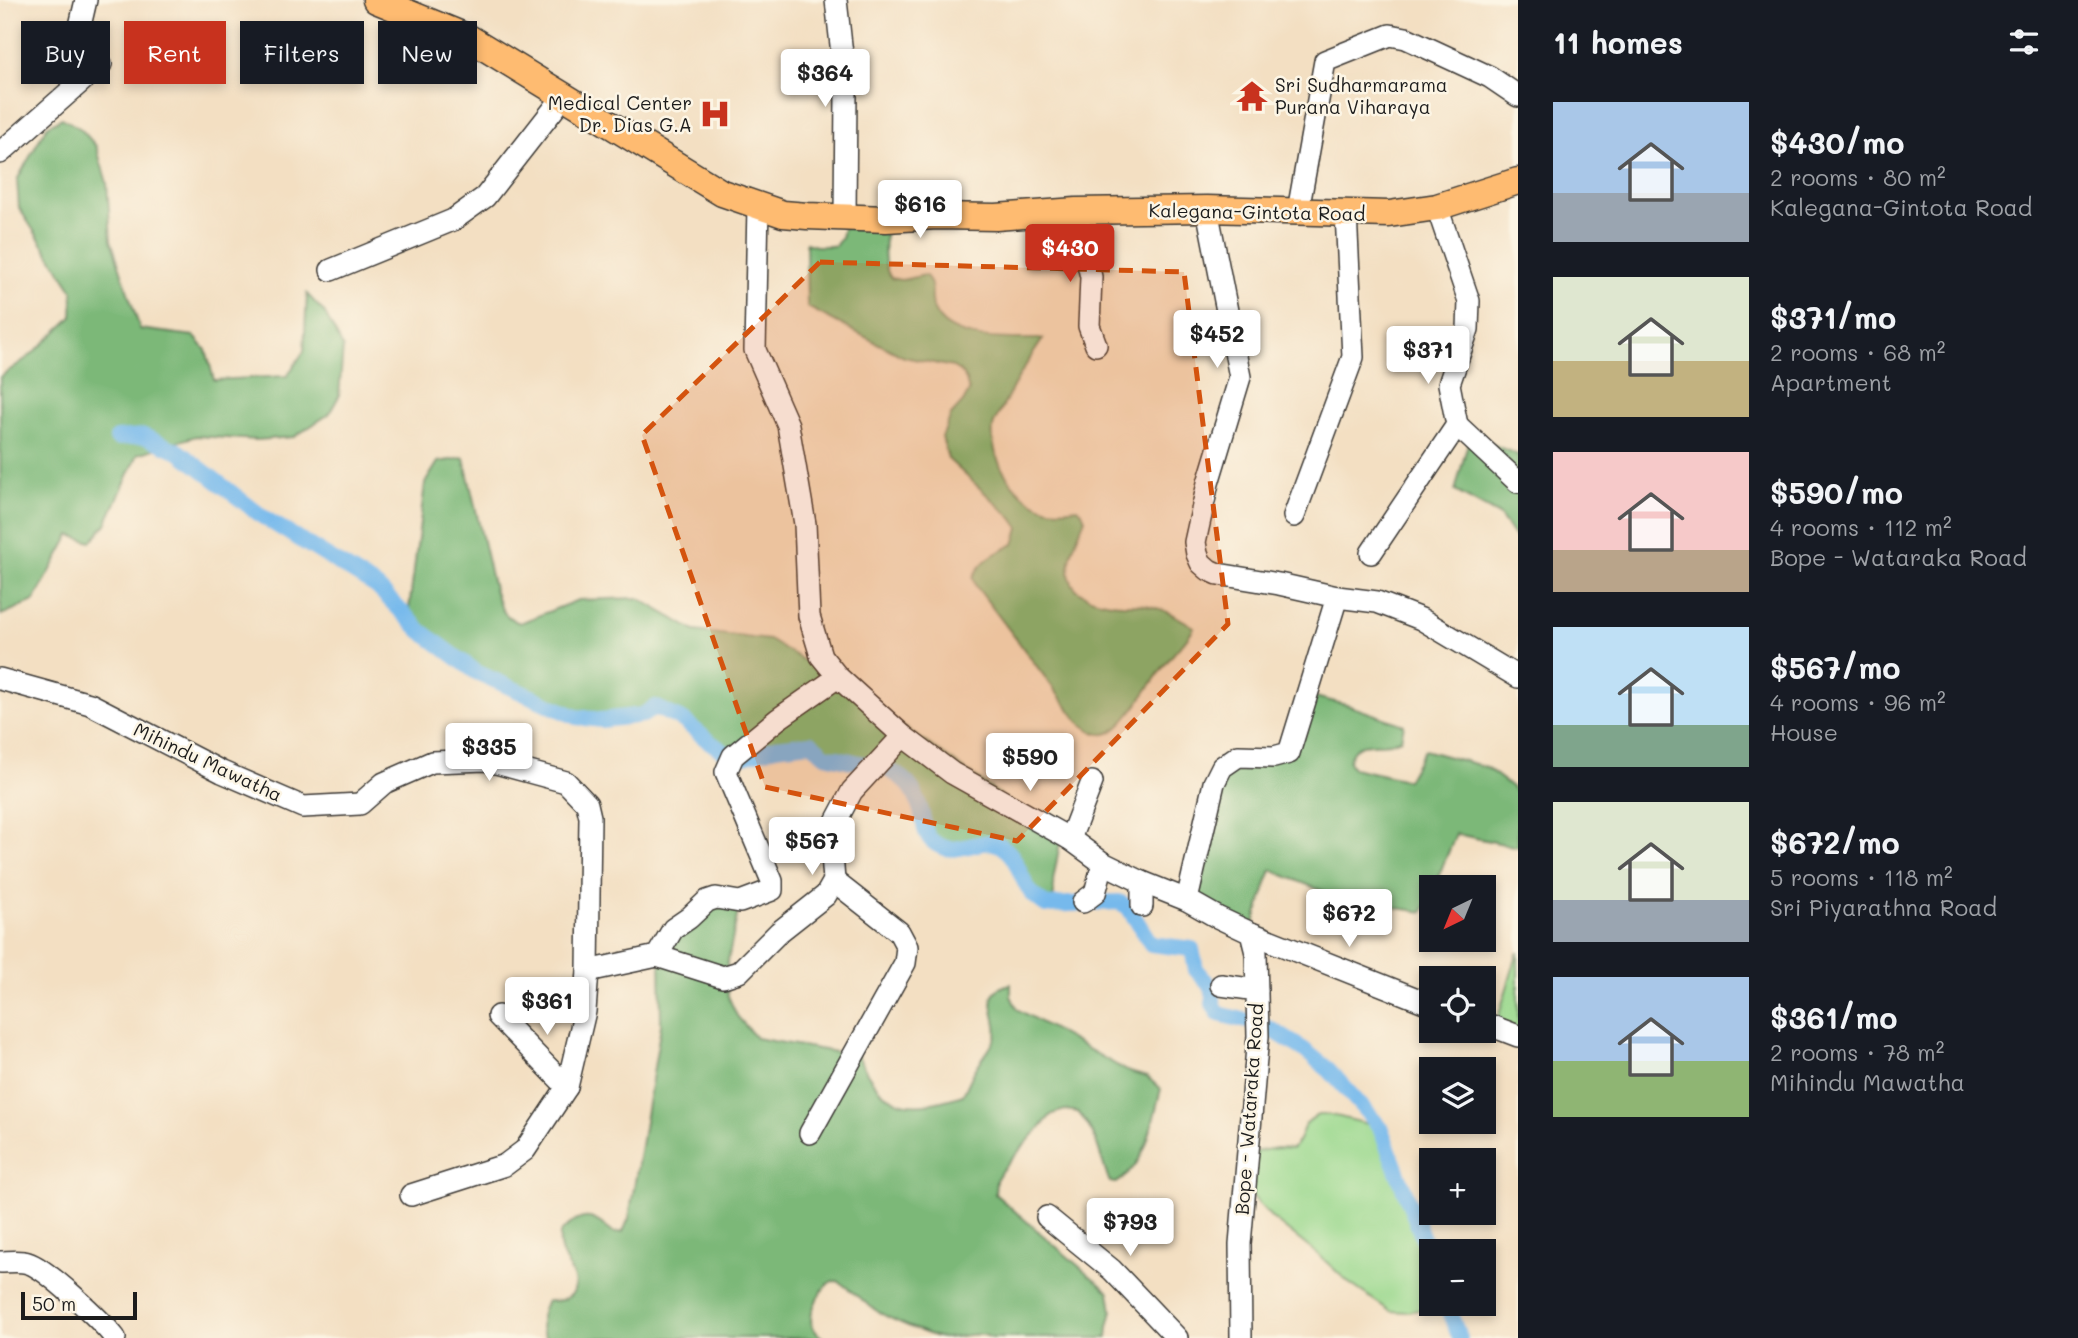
<!DOCTYPE html>
<html lang="en">
<head>
<meta charset="utf-8">
<style>
	:root { --surface:#171b24; --page:#20242c; --text:#f1f3f6; --muted:#9ea1a6; --accent:#c8321e }
	body { margin:0; font-family:Mali,sans-serif; background:var(--page); color:var(--text); height:100vh; display:flex; flex-direction:column; font-size:26px; white-space:nowrap }
	* { box-sizing:border-box; margin:0 }
	p { font-size:23px; color:var(--muted) }
	.icon { flex:none; width:38px; height:38px; fill:none; stroke:currentColor; stroke-width:2; stroke-linecap:round; stroke-linejoin:round }
	.map { position:relative; flex:1; overflow:hidden }
	.panel { display:flex; flex-direction:column; background:var(--surface); width:560px }
	.panel>* { flex:none }
	.hud { position:absolute; left:21px; top:21px; width:665px; height:63px; display:flex; gap:14px }
	.needle { width:46px; rotate:223deg }
	.tools { position:absolute; left:1419px; top:875px; display:grid; gap:14px }
	.tools a { display:grid; place-items:center; width:77px; height:77px; border-radius:0px; background:var(--surface); box-shadow:0 4px 10px #0003; font-size:35px }
	.scale { position:absolute; left:21px; bottom:18px; width:116px; box-sizing:border-box; padding-left:7px; border:4px solid #1c1c1c; border-top:0; font-size:19px; line-height:24px; white-space:nowrap; color:#1c1c1c; -webkit-text-stroke:5px #fcf5e5; paint-order:stroke }
	.price { position:absolute; translate:-50% -60px; padding:0 16px; border-radius:7px; background:#fff; color:#222; font-size:23px; line-height:46px; filter:drop-shadow(0 2px 4px #0008) }
	.price::after { content:''; position:absolute; left:50%; top:42px; width:21px; height:16px; margin-left:-10px; background:inherit; clip-path:polygon(0 0,100% 0,50% 100%) }
	.price.active { background:var(--accent); color:#fff }
	ul { padding:0; list-style:none }
	li { display:flex; align-items:center; gap:21px; height:175px; padding:0 35px }
	li span { display:grid; place-items:center; flex:none; width:196px; height:140px; border-radius:0px; color:#555 }
	li>.icon { margin-inline-start:auto }
	span .icon { width:84px; height:84px; fill:#fffc; stroke-width:1 }
	li b { font-size:30px }
	h2 { display:flex; justify-content:space-between; align-items:center; height:84px; padding:0 35px; font-size:30px }
	.chip { padding:0 24px; border-radius:0px; background:var(--surface); box-shadow:0 4px 10px #0003; font-size:24px; line-height:63px }
	.chip.active { background:var(--accent); color:#fff }
	main { display:flex; flex:1; min-height:0 }
	.map>svg:first-child { display:block }
	.green { fill:#9ad88d; stroke:#5b7a54; stroke-width:2 }
	.forest { fill:#7bb878; stroke:#4c6a4a; stroke-width:2 }
	.lines { fill:none; stroke-linecap:round; stroke-linejoin:round }
	.canal { stroke:#76b9ec; stroke-width:16 }
	.minor-casing { stroke:#3c3935; stroke-width:24 }
	.major-casing { stroke:#3c3935; stroke-width:29 }
	.minor { stroke:#fff; stroke-width:21 }
	.major { stroke:#febb71; stroke-width:26 }
	.marked { fill:#d4530e; fill-opacity:0.2; stroke:#d4530e; stroke-width:5; stroke-dasharray:14 9; stroke-linejoin:round }
	.labels { text-anchor:middle; stroke-width:5; stroke-linejoin:round; paint-order:stroke }
	.poi-label { font-size:19px; fill:#1c1c1c; stroke:#fcf5e5; text-anchor:start }
	.street-label { font-size:19px; fill:#1c1c1c; stroke:#fcf5e5 }
</style>
</head>
<body>
<main>
<div class="map">
<svg width="1518" height="1338" viewBox="0 0 1518 1338">
	<rect width="100%" height="100%" fill="#fcf5e5"/>
	<filter id="ink" filterUnits="userSpaceOnUse"><feTurbulence type="fractalNoise" baseFrequency=".0143" numOctaves="2"/><feDisplacementMap in="SourceGraphic" scale="14" xChannelSelector="R" yChannelSelector="G"/><feConvolveMatrix kernelMatrix="1 2 1 2 8 2 1 2 1" color-interpolation-filters="sRGB"/></filter>
	<filter id="wash" filterUnits="userSpaceOnUse"><feTurbulence type="fractalNoise" baseFrequency=".00686" numOctaves="4" result="noise"/><feDisplacementMap in="SourceGraphic" scale="28" xChannelSelector="R" yChannelSelector="G"/><feGaussianBlur stdDeviation="1.57" result="paint"/><feColorMatrix in="noise" values="0 0 0 0 0 0 0 0 0 0 0 0 0 0 0 0 0 1.4 0 .05"/><feComposite in="paint" operator="in"/></filter>
	<g filter="url(#wash)">
		<rect width="100%" height="100%" fill="#f3dfc2"/>
		<g class="green">
			<path d="M 1518,952 L 1518,1036 L 1495,1027 Z"/>
			<path d="M 1318,1115 L 1332,1115 L 1380,1127 L 1424,1241 L 1431,1266 L 1432,1304 L 1446,1305 L 1407,1312 L 1390,1311 L 1349,1283 L 1321,1257 L 1272,1218 L 1244,1187 L 1247,1153 L 1277,1148 L 1292,1149 C 1308,1134 1295,1127 1318,1115 Z"/>
		</g>
		<g class="forest">
			<path d="M 62,118 L 81,129 L 96,146 L 107,183 L 111,240 L 140,329 L 194,336 L 206,350 L 214,380 L 287,376 L 304,351 L 307,294 L 324,312 L 343,347 L 339,396 L 329,414 L 294,437 L 257,440 L 196,436 L 138,454 L 106,524 L 91,542 L 70,535 L 34,601 L 1,615 L 0,377 L 31,355 L 72,317 L 73,291 L 19,208 L 17,180 L 47,126 Z"/>
			<path d="M 845,217 L 886,219 C 886,238 880,262 891,278 L 901,280 L 925,275 C 936,285 929,297 934,310 C 949,345 1011,338 1043,339 C 1028,361 1014,383 1002,408 C 999,414 994,421 993,427 C 989,461 1018,502 1050,509 C 1059,511 1068,509 1077,508 L 1082,512 L 1085,519 C 1067,561 1052,595 1112,603 C 1123,605 1134,603 1145,605 C 1162,607 1180,618 1194,627 C 1188,639 1180,646 1171,657 C 1156,674 1127,726 1109,733 C 1098,738 1087,728 1079,722 L 976,586 L 973,577 C 982,559 997,552 1014,544 L 1019,528 L 1011,517 L 948,459 L 942,437 L 951,415 L 963,402 L 969,391 L 966,380 L 961,372 L 953,367 L 904,357 L 807,307 L 806,243 L 816,246 L 835,246 L 841,238 Z"/>
			<path d="M 1470,435 L 1518,455 L 1518,541 L 1499,515 L 1455,491 Z"/>
			<path d="M 464,458 L 494,589 C 500,607 502,616 520,623 L 578,600 L 638,598 L 695,631 L 769,640 L 836,679 L 1061,837 L 1053,881 L 1054,894 L 1050,906 C 1019,898 1025,857 1000,845 C 982,836 961,855 942,847 C 915,835 926,798 904,779 C 890,767 869,773 852,767 C 837,763 823,753 810,743 L 776,747 L 734,759 L 707,740 L 684,721 L 655,707 L 643,715 L 602,720 L 576,717 L 476,672 L 421,631 L 408,617 L 425,483 L 438,462 Z"/>
			<path d="M 1315,697 L 1347,705 L 1404,725 L 1401,739 C 1397,740 1394,742 1390,743 C 1374,746 1352,738 1349,762 L 1353,768 L 1407,780 L 1424,750 L 1486,767 L 1512,787 L 1518,795 L 1518,847 L 1456,834 L 1434,887 L 1432,887 L 1431,892 L 1423,912 L 1345,900 L 1271,870 L 1251,933 L 1187,900 L 1222,767 L 1274,757 Z"/>
			<path d="M 707,901 L 740,902 L 726,970 L 728,996 L 737,1016 L 756,1038 L 858,1056 C 883,1110 909,1112 963,1095 C 968,1085 972,1074 978,1065 C 984,1056 993,1046 996,1036 C 1001,1019 976,991 1011,984 L 1011,996 L 1017,1009 L 1129,1072 L 1147,1077 L 1161,1089 C 1152,1121 1148,1165 1116,1183 L 1110,1182 C 1106,1175 1105,1168 1102,1160 C 1097,1141 1091,1127 1078,1112 L 1065,1110 L 1052,1114 L 1002,1170 L 996,1180 L 995,1194 L 1109,1292 L 1112,1311 L 1108,1327 L 1107,1338 L 992,1338 C 976,1330 960,1338 943,1338 C 932,1337 887,1318 877,1311 C 863,1302 851,1290 838,1281 C 833,1281 831,1281 828,1284 C 819,1292 808,1314 812,1325 C 814,1331 818,1334 823,1338 L 546,1338 C 539,1325 539,1313 547,1301 C 564,1302 580,1296 573,1276 C 570,1267 563,1259 561,1250 C 559,1245 560,1239 560,1233 C 568,1225 581,1214 593,1219 C 600,1221 607,1229 614,1233 L 623,1232 L 629,1218 L 661,1025 L 660,953 Z"/>
		</g>
		<g class="lines">
			<g class="canal">
				<path d="M 117,438 L 144,436 L 178,451 L 263,517 L 377,587 L 421,631 L 476,672 L 576,717 L 602,720 L 643,715 L 655,707 L 684,721 L 707,740 L 727,754"/>
				<path d="M 736,758 L 776,747 L 811,743 L 825,755 L 868,765"/>
				<path d="M 887,769 C 911,781 917,793 923,819 C 924,825 925,834 930,839 C 954,863 980,833 1001,846 C 1018,856 1019,877 1030,891 C 1034,897 1040,901 1046,905 L 1119,902 L 1128,907 L 1151,944 L 1192,949 L 1196,970 L 1213,989 L 1213,1004 L 1219,1014 L 1247,1021"/>
				<path d="M 1269,1028 L 1303,1049 L 1329,1070 L 1380,1127 L 1424,1241 L 1432,1266"/>
				<path d="M 1446,1304 L 1460,1338"/>
			</g>
		</g>
	</g>
	<g filter="url(#ink)">
		<g class="lines">
			<defs>
				<g id="minor">
					<path d="M 836,0 L 846,90 L 845,217"/>
					<path d="M 0,153 L 101,64 L 80,26 L 86,0"/>
					<path d="M 758,206 L 755,350 L 788,425 L 805,524 L 809,616 L 821,656 L 838,677 L 903,736 L 952,773 L 1070,839 L 1103,863 L 1142,882 L 1187,900 L 1217,917 L 1251,933 L 1256,953 L 1258,1036 L 1240,1244 L 1241,1338"/>
					<path d="M 1076,211 L 1091,277 L 1089,326 L 1096,345"/>
					<path d="M 1298,211 L 1325,61 L 1390,35 L 1406,38 L 1490,77 L 1518,96"/>
					<path d="M 331,270 L 453,220 L 485,197 L 564,96"/>
					<path d="M 1457,425 L 1518,482"/>
					<path d="M 1294,516 L 1353,357 L 1346,213"/>
					<path d="M 1371,553 L 1457,425 L 1449,384 L 1468,329 L 1469,301 L 1437,207"/>
					<path d="M 1337,597 L 1377,602 L 1421,619 L 1518,677"/>
					<path d="M 0,679 L 90,704 L 222,772 L 303,807 L 360,804 L 384,783 L 432,762 L 485,760 L 566,782 L 587,804 L 590,817 L 588,971 L 585,1011 L 567,1087 L 525,1150 L 505,1165 L 411,1195"/>
					<path d="M 1070,839 L 1092,782"/>
					<path d="M 1187,900 L 1214,783 L 1222,767 L 1238,756 L 1274,757 L 1289,753 L 1337,597 L 1279,584 L 1218,574 L 1209,570 L 1201,563 L 1197,554 L 1195,542 L 1208,483 L 1240,377 L 1207,209"/>
					<path d="M 1083,902 L 1095,893 L 1103,863"/>
					<path d="M 1142,906 L 1142,882"/>
					<path d="M 1251,933 L 1432,1005"/>
					<path d="M 657,956 L 723,977 L 739,972 L 779,932 L 826,895 L 834,881 L 832,854 L 834,825 L 852,791 L 903,736"/>
					<path d="M 588,971 L 657,956 L 673,929 L 689,918 L 707,901 L 716,898 L 740,902 L 772,890 L 772,881 L 726,772 L 733,756 L 778,719 L 838,677"/>
					<path d="M 1221,985 L 1257,990"/>
					<path d="M 498,1016 L 567,1087"/>
					<path d="M 1484,1023 L 1518,1036"/>
					<path d="M 810,1133 L 905,963 L 907,947 L 899,932 L 834,881"/>
					<path d="M 1047,1217 L 1112,1270 L 1177,1338"/>
					<path d="M 0,1262 C 8,1262 20,1260 28,1263 C 46,1268 102,1321 115,1338"/>
				</g>
				<path id="major" d="M 376,0 L 469,38 L 722,193 L 783,214 L 807,216 L 886,219 L 937,216 L 996,217 L 1076,211 L 1207,209 L 1389,214 L 1437,207 L 1518,181"/>
			</defs>
			<use href="#minor" class="minor-casing"/>
			<use href="#major" class="major-casing"/>
			<use href="#minor" class="minor"/>
			<use href="#major" class="major"/>
		</g>
	</g>
	<path class="marked" d="M 820,262 L 1184,272 L 1228,624 L 1017,841 L 765,787 L 642,435 Z"/>
	<defs>
		<symbol id="temple-bare" viewBox="-9 -9 18 18"><path d="M0-6L5-2H3V0L6.5 2.5H4V6H1.5V3h-3V6H-4V2.5H-6.5L-3 0V-2H-5Z" fill="#c8321e" stroke="#fcf5e5" stroke-width="2.5" paint-order="stroke"/></symbol>
		<symbol id="hospital-bare" viewBox="-9 -9 18 18"><path d="M-5-5h3v3.5h4V-5h3V5h-3V1.5h-4V5h-3Z" fill="#c8321e" stroke="#fcf5e5" stroke-width="2.5" paint-order="stroke"/></symbol>
	</defs>
	<g fill-rule="evenodd">
		<use href="#temple-bare" x="1230" y="74" width="44" height="44"/>
		<use href="#hospital-bare" x="693" y="92" width="44" height="44"/>
	</g>
	<g class="labels">
		<g class="poi-label">
			<text x="1275" y="92">Sri Sudharmarama<tspan x="1275" dy="22">Purana Viharaya</tspan></text>
			<text x="692" y="110" text-anchor="end">Medical Center<tspan x="692" dy="22">Dr. Dias G.A</tspan></text>
		</g>
		<g class="street-label">
			<text transform="translate(1257 212) rotate(1)" y="7">Kalegana-Gintota Road</text>
			<text transform="translate(208 762) rotate(25)" y="7">Mihindu Mawatha</text>
			<text transform="translate(1249 1109) rotate(-86)" y="7">Bope - Wataraka Road</text>
		</g>
	</g>
</svg>
<div class="tools">
<a><svg class="needle" viewBox="-14 -14 28 28"><path d="M0-13l5 13h-10z" fill="#e53935"/><path d="M0 13l5-13h-10z" fill="#9ea1a6"/></svg></a>
<a><svg class="icon" aria-label="locate" viewBox="0 0 24 24"><circle cx="12" cy="12" r="6"/><path d="M12 2v4M12 18v4M2 12h4M18 12h4"/></svg></a>
<a><svg class="icon" aria-label="layers" viewBox="0 0 24 24"><path d="M12 4l9 5-9 5-9-5zM3 14l9 5 9-5"/></svg></a>
<a>+</a>
<a>−</a>
</div>
<div class="scale">50 m</div>
<b class="price" style="left:825px;top:109px">$364</b>
<b class="price" style="left:920px;top:240px">$616</b>
<b class="price active" style="left:1070px;top:284px">$430</b>
<b class="price" style="left:1217px;top:370px">$452</b>
<b class="price" style="left:1428px;top:386px">$371</b>
<b class="price" style="left:489px;top:783px">$335</b>
<b class="price" style="left:1030px;top:793px">$590</b>
<b class="price" style="left:812px;top:877px">$567</b>
<b class="price" style="left:1349px;top:949px">$672</b>
<b class="price" style="left:547px;top:1037px">$361</b>
<b class="price" style="left:1130px;top:1258px">$793</b>
<div class="hud">
<a class="chip">Buy</a>
<a class="chip active">Rent</a>
<a class="chip">Filters</a>
<a class="chip">New</a>
</div>
</div>
<section class="panel">
<h2>11 homes<svg class="icon" aria-label="filters" viewBox="0 0 24 24"><path d="M4 7h16M4 17h16"/><circle cx="9" cy="7" r="2"/><circle cx="15" cy="17" r="2"/></svg></h2>
<ul>
<li><span style="background:linear-gradient(#a9c7e8 65%,#9aa5b1 0)"><svg class="icon" aria-label="home" viewBox="0 0 24 24"><path d="M3 11l9-7 9 7M6 9v11h12V9"/></svg></span><div><b>$430/mo</b><p>2 rooms · 80 m²</p><p>Kalegana-Gintota Road</p></div></li>
<li><span style="background:linear-gradient(#dfe7d0 60%,#c2b280 0)"><svg class="icon" aria-label="home" viewBox="0 0 24 24"><path d="M3 11l9-7 9 7M6 9v11h12V9"/></svg></span><div><b>$371/mo</b><p>2 rooms · 68 m²</p><p>Apartment</p></div></li>
<li><span style="background:linear-gradient(#f6c9c9 70%,#b9a48a 0)"><svg class="icon" aria-label="home" viewBox="0 0 24 24"><path d="M3 11l9-7 9 7M6 9v11h12V9"/></svg></span><div><b>$590/mo</b><p>4 rooms · 112 m²</p><p>Bope - Wataraka Road</p></div></li>
<li><span style="background:linear-gradient(#bfe0f5 70%,#7fa58c 0)"><svg class="icon" aria-label="home" viewBox="0 0 24 24"><path d="M3 11l9-7 9 7M6 9v11h12V9"/></svg></span><div><b>$567/mo</b><p>4 rooms · 96 m²</p><p>House</p></div></li>
<li><span style="background:linear-gradient(#dfe7d0 70%,#9aa5b1 0)"><svg class="icon" aria-label="home" viewBox="0 0 24 24"><path d="M3 11l9-7 9 7M6 9v11h12V9"/></svg></span><div><b>$672/mo</b><p>5 rooms · 118 m²</p><p>Sri Piyarathna Road</p></div></li>
<li><span style="background:linear-gradient(#a9c7e8 60%,#8fb573 0)"><svg class="icon" aria-label="home" viewBox="0 0 24 24"><path d="M3 11l9-7 9 7M6 9v11h12V9"/></svg></span><div><b>$361/mo</b><p>2 rooms · 78 m²</p><p>Mihindu Mawatha</p></div></li>
</ul>
</section>
</main>
</body>
</html>
